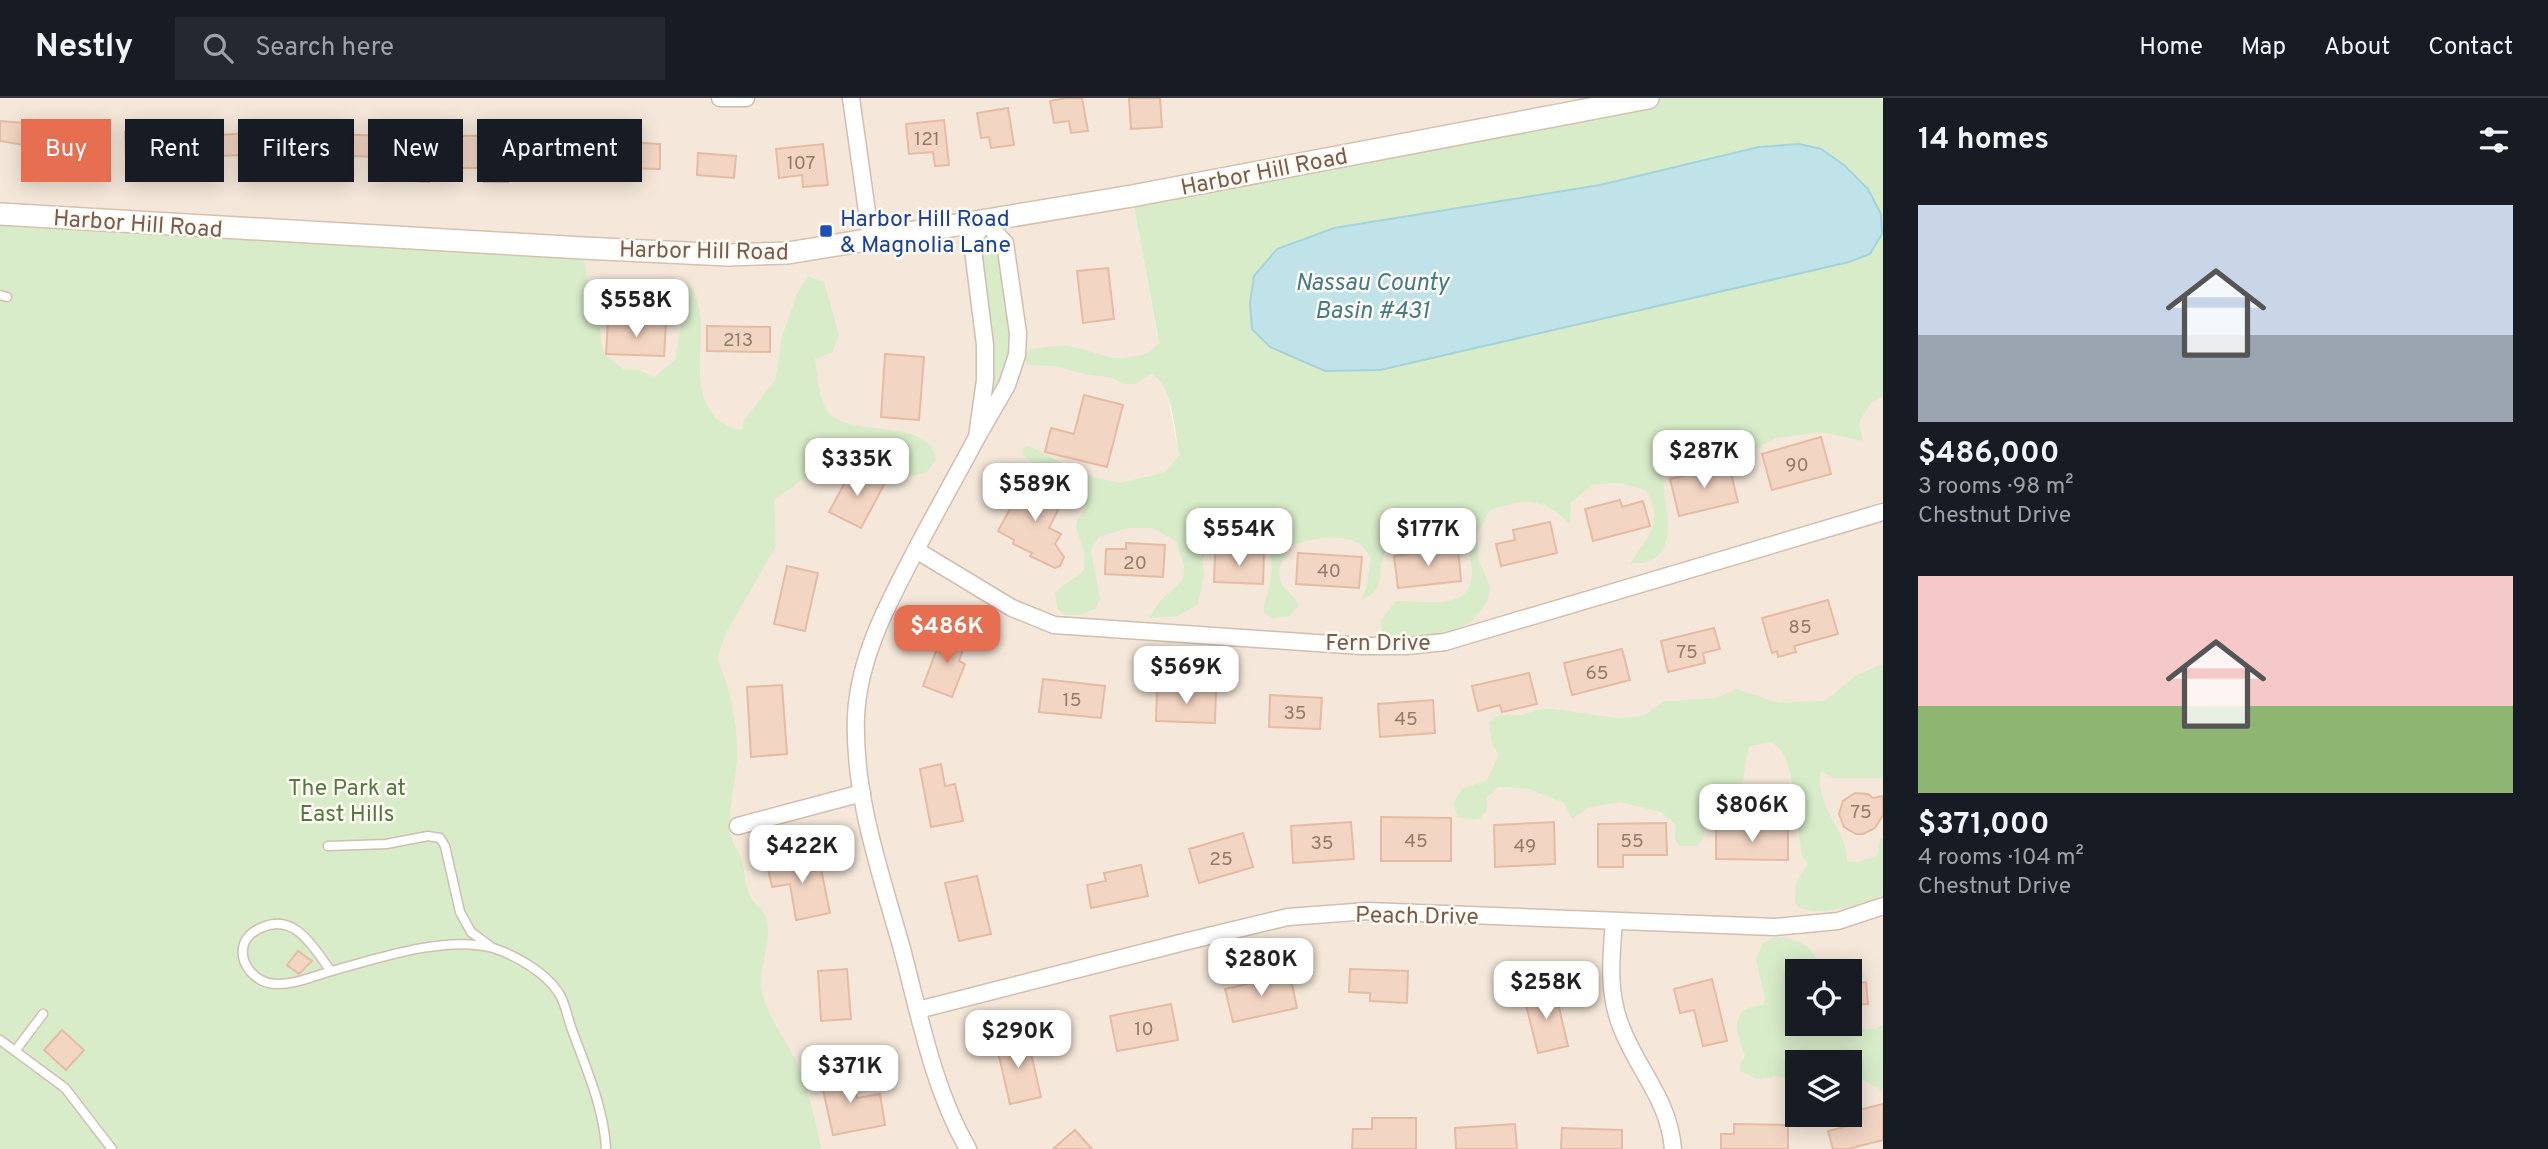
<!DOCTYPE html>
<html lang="en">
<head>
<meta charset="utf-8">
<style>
	:root { --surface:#171b24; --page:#242831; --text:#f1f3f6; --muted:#9ea1a6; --line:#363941; --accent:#e76f51 }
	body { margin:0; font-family:Overpass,sans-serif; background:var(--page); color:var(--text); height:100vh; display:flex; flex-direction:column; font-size:26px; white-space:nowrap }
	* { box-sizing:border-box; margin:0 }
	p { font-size:23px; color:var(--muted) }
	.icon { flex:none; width:38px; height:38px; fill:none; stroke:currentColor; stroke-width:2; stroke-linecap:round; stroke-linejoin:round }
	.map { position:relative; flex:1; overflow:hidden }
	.drawer { display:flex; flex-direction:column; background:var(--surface); width:665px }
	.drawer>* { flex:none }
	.top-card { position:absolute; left:21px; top:21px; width:665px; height:63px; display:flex; gap:14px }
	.tools { position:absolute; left:1785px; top:861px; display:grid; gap:14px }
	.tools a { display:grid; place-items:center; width:77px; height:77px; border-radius:0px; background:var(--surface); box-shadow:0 4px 18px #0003; font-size:35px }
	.price { position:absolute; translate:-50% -60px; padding:0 16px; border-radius:14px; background:#fff; color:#222; font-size:23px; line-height:46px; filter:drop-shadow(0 2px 4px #0008) }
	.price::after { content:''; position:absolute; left:50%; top:42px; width:21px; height:16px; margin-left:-10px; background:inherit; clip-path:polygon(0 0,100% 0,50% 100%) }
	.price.on { background:var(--accent); color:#fff }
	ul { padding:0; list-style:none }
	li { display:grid; align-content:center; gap:14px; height:371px; padding:0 35px }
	li span { display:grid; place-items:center; height:217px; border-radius:0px; color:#555 }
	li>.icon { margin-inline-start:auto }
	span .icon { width:126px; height:126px; fill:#fffc; stroke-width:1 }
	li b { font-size:30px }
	h2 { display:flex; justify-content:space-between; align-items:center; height:84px; padding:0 35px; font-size:30px }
	.chip { padding:0 24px; border-radius:0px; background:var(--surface); box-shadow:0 4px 18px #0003; font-size:24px; line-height:63px }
	.chip.on { background:var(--accent); color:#fff }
	header { display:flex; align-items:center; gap:42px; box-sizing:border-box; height:98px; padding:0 35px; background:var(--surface); border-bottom:2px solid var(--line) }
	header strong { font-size:33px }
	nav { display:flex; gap:38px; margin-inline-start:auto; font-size:24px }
	.search { width:490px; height:63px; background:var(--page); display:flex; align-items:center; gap:18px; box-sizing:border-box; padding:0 24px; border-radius:0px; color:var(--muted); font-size:26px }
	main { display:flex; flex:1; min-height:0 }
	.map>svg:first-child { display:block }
	.residential { fill:#f5e8da; fill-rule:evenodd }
	.green { fill:#d8ecc9 }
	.water { fill:#bfe3e8; stroke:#a5d3da; stroke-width:2 }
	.building { fill:#f3d5c3; stroke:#e6bba3; stroke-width:2 }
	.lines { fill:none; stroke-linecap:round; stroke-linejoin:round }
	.lane-casing { stroke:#d1beb0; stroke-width:11 }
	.street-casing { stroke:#d1beb0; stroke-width:19 }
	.secondary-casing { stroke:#d6c0b0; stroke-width:24 }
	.lane { stroke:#fff; stroke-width:8 }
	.street { stroke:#fff; stroke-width:16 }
	.secondary { stroke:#fff; stroke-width:21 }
	.transit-dot { fill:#1a4fb4; stroke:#fffaf3; stroke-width:2.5 }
	.labels { text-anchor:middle; stroke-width:5; stroke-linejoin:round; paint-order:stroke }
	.number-label { font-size:19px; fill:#987a6a }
	.street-label { font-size:23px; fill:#7a5c4d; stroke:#fffaf3 }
	.transit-label { font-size:23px; fill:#164399; stroke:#fffaf3; text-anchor:start }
	.park-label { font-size:23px; fill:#537a41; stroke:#fffaf3 }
	.water-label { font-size:24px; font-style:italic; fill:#437c86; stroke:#fffaf3 }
</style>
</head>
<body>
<header>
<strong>Nestly</strong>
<div class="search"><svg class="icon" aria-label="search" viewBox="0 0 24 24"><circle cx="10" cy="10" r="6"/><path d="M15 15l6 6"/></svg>Search here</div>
<nav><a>Home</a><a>Map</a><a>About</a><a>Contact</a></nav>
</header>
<main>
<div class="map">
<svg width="1883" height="1051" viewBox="0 0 1883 1051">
	<rect width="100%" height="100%" fill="#fdf6ec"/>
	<path class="residential" d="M 0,0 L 1653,0 L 1132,98 L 1182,375 L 1883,255 L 1883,1051 L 786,1051 L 626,399 L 582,151 L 0,116 ZM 1797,873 L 1850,873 L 1850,926 L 1797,926 ZM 1797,964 L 1850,964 L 1850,1017 L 1797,1017 Z"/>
	<g class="green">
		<path d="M 1653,0 L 1881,0 L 1883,4 L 1883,298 L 1871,305 L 1859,324 L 1863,343 L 1822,334 L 1776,340 L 1741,359 L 1711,358 L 1692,349 L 1675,330 C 1668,346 1663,360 1663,377 C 1664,413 1685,466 1630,466 C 1648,438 1665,425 1646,392 L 1619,385 L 1591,387 L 1571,405 L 1570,426 C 1542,399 1526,400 1490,412 L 1477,436 L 1479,463 L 1490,489 L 1487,504 L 1471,524 L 1441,538 L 1393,540 L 1382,535 L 1381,522 L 1396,503 C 1420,502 1470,515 1472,477 C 1472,464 1468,450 1466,437 C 1443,418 1416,436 1391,445 C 1388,450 1384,455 1383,461 C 1375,482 1389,488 1361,503 L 1367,487 L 1371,458 C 1367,454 1363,448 1358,445 C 1339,435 1308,441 1289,448 C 1284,459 1275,474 1282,486 C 1287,496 1295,496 1299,508 L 1290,518 L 1272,520 L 1264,515 C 1263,505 1266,502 1268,492 C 1273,476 1273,456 1265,441 L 1237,433 L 1211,443 L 1202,462 L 1204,477 L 1198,506 L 1178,518 L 1149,520 L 1160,503 L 1183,482 L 1184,468 L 1177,444 L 1152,430 L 1127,430 L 1099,439 L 1091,452 L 1100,501 L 1095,511 L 1079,517 L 1064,517 L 1057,510 L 1055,495 C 1064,484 1075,482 1084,472 L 1085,457 L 1076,429 L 1077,422 L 1086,410 C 1071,386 1043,375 1023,357 L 1023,350 L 1029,348 L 1078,373 L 1096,380 L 1120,385 L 1166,374 L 1179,357 C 1175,336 1173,285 1151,276 L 1135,286 L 1125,286 L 1110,279 L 1087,277 L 1055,268 L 1027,267 L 1024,259 L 1029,252 C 1044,249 1058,246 1073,249 C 1094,252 1109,264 1131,259 C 1148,255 1145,259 1159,245 L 1132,98 Z"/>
		<path d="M 0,116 L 582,150 L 589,190 L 593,191 L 600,217 L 601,245 L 604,255 L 623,271 L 639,272 L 654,279 L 675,262 L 689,186 C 694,196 699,205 700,216 C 704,249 689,301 721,324 C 726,328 734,330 741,332 L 744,322 L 776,281 L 782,238 L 797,196 L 808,178 L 824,184 L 839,237 L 832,255 L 815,261 C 818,278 818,306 832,318 C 858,339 929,320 936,361 L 928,373 L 916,378 L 895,376 L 866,358 L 830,362 L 774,402 L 776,448 L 726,535 L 717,561 C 730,589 738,627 737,659 C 736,686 727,711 731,738 C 733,747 739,754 742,762 C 745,775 745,786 750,798 C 754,806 763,811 766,819 C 774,845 755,872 763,898 C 769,921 784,938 794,959 C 808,989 815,1019 821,1051 L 0,1051 Z"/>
		<path d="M 984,123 L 1005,145 L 1016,209 L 1007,287 L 982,310 L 972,144 Z"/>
		<path d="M 1883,566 L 1883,680 L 1833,680 L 1821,673 C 1816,700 1832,718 1843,742 C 1846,749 1846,757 1848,764 L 1858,764 L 1877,758 L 1880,741 L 1883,740 L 1883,797 C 1861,805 1814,823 1795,806 L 1796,784 L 1808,766 L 1802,758 L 1790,673 L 1782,653 L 1772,644 L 1750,648 C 1743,662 1747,676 1740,691 C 1734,704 1719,706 1711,717 C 1703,726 1707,740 1697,748 L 1679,748 L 1675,741 L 1676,727 L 1661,714 L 1620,704 L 1587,710 L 1572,721 L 1564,705 L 1529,691 L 1498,689 L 1486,700 L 1487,712 L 1479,721 C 1463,722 1457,722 1453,705 L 1462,691 L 1487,682 L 1499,657 L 1492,646 L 1489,624 L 1499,617 L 1520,617 L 1546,610 L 1618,620 L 1644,618 L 1664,603 L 1717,600 L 1737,591 L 1779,605 L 1826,602 L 1857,577 Z"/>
		<path d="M 1776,839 C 1795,841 1806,843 1816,860 L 1811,873 L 1797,873 L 1797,926 L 1810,926 L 1817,930 L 1875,931 L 1883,926 L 1883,993 L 1850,975 L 1850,964 L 1797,964 L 1797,983 L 1778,978 L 1758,981 L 1740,973 L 1740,966 L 1745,958 C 1736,934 1728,909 1763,907 L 1765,900 L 1756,861 L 1763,845 Z"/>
	</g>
	<path class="water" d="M 1799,46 L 1821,51 L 1844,67 L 1868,91 L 1881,116 L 1882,136 L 1870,156 L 1849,164 L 1380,272 L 1325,273 L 1270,249 L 1252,231 L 1250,205 L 1254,178 L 1277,151 L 1334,130 L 1600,87 L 1759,49 Z"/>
	<g class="building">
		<path d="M 1066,0 L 1082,0 L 1088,33 L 1071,35 L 1069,23 L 1054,25 L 1050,3 Z"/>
		<path d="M 1129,0 L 1160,0 L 1162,29 L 1131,31 Z"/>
		<path d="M 1008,10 L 1014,47 L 991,50 L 989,39 L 981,40 L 977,15 Z"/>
		<path d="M 944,22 L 949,67 L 935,68 L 933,54 L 909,56 L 906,26 Z"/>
		<path d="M 0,23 L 98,31 L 95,62 L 84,62 L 83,73 L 58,72 L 58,59 L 30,57 L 31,48 L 0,43 Z"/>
		<path d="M 191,32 L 191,39 L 264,34 L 266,56 L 126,62 L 125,34 Z"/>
		<path d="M 323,36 L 431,39 L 429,84 L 399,82 L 400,65 L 382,64 L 383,59 L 350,58 L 350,66 L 304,64 L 305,40 L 323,41 Z"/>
		<path d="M 508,37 L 508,84 L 484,84 L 484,70 L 462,70 L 462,38 Z"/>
		<path d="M 624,44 L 660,46 L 660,71 L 623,70 Z"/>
		<path d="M 546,45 L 586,47 L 584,70 L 562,69 L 562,82 L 544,81 Z"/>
		<path d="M 823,46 L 828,87 L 803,89 L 802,77 L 779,80 L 776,51 Z"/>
		<path d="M 698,55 L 736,58 L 734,80 L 697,77 Z"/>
		<path d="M 1108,170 L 1114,221 L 1083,225 L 1077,173 Z"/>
		<path d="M 608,223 L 666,225 L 664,258 L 606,256 Z"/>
		<path d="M 707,228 L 770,229 L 770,254 L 707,253 Z"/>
		<path d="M 885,256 L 924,259 L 919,322 L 881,319 Z"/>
		<path d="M 1084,297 L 1123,307 L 1107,369 L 1045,354 L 1051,330 L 1074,336 Z"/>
		<path d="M 1821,339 L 1831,376 L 1772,392 L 1762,356 Z"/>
		<path d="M 1729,367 L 1738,404 L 1679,418 L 1670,381 Z"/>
		<path d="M 853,369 L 885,385 L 861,430 L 829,414 Z"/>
		<path d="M 1033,380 L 1059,393 L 1056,398 L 1063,402 L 1049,430 L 1061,436 L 1055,446 L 1064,459 L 1060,468 L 1055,470 L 1030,458 L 1032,455 L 1013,446 L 1014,442 L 998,433 L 1018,396 L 1027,393 Z"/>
		<path d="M 1620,402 L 1622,409 L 1643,403 L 1650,428 L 1593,443 L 1585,411 Z"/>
		<path d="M 1550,424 L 1557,455 L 1501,468 L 1496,446 L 1515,442 L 1513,432 Z"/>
		<path d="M 1126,445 L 1165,447 L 1163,479 L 1105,476 L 1106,451 L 1126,451 Z"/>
		<path d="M 1458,451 L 1461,483 L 1398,490 L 1394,458 Z"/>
		<path d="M 1215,455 L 1264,456 L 1263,486 L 1214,484 Z"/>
		<path d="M 1298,455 L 1362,459 L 1359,490 L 1296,486 Z"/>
		<path d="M 787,468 L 818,475 L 805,533 L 774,526 Z"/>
		<path d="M 1828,502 L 1838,536 L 1794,548 L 1796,554 L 1778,559 L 1777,553 L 1772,555 L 1762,520 Z"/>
		<path d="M 1714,530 L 1720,551 L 1703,555 L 1705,565 L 1668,574 L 1661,543 Z"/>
		<path d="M 944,532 L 967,540 L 959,563 L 965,566 L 952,599 L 923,588 Z"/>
		<path d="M 1622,551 L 1630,582 L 1572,597 L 1564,565 Z"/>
		<path d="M 1529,575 L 1537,606 L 1502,614 L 1500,607 L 1478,613 L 1472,588 Z"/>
		<path d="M 1043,581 L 1105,588 L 1101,620 L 1039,614 Z"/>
		<path d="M 782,587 L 787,656 L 751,659 L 747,589 Z"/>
		<path d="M 1157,590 L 1216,593 L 1215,625 L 1156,623 Z"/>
		<path d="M 1270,597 L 1322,600 L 1320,631 L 1269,629 Z"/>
		<path d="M 1433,602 L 1435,635 L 1380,639 L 1378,606 Z"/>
		<path d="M 941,666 L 945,688 L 955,686 L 963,723 L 931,729 L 920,671 Z"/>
		<path d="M 1855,695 L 1868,696 L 1873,700 L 1883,698 L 1883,717 L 1875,730 L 1863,736 L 1856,736 L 1844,729 L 1839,716 L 1843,703 Z"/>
		<path d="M 1381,719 L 1451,720 L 1451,763 L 1381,763 Z"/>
		<path d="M 1351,724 L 1354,761 L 1293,765 L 1291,728 Z"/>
		<path d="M 1554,724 L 1555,766 L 1495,769 L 1494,727 Z"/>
		<path d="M 1666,725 L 1667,757 L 1623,757 L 1623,769 L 1598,769 L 1598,726 Z"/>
		<path d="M 1716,730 L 1788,730 L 1788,762 L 1716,761 Z"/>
		<path d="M 1243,735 L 1253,769 L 1199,785 L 1189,751 Z"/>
		<path d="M 818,756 L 830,815 L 796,822 L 790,786 L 772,789 L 767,766 Z"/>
		<path d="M 1141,767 L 1148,798 L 1091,810 L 1087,787 L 1106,783 L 1104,775 Z"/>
		<path d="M 977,778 L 991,836 L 959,843 L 945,785 Z"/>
		<path d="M 298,853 L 312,863 L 299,876 L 287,867 Z"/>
		<path d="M 847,871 L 851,921 L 821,923 L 818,873 Z"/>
		<path d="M 1350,871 L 1408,873 L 1407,905 L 1370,903 L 1370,895 L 1349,894 Z"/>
		<path d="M 1290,876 L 1297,910 L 1233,924 L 1225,891 Z"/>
		<path d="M 1712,881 L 1727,943 L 1703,948 L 1694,912 L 1680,915 L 1674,891 Z"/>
		<path d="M 1866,884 L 1868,906 L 1850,907 L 1850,886 Z"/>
		<path d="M 1555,892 L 1568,948 L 1538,955 L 1524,899 Z"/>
		<path d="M 1171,906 L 1178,942 L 1117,953 L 1110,918 Z"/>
		<path d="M 62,932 L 84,952 L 66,972 L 44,952 Z"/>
		<path d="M 1027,938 L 1041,999 L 1010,1006 L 996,945 Z"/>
		<path d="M 851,972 L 857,1000 L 880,996 L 885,1027 L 833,1037 L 820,978 Z"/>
		<path d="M 1883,1006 L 1883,1042 L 1848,1051 L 1833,1051 L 1828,1033 L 1849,1028 L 1846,1017 L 1850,1017 L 1850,1014 Z"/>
		<path d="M 1372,1020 L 1416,1020 L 1416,1051 L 1352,1051 L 1353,1031 L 1372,1031 Z"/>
		<path d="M 1515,1026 L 1517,1051 L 1456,1051 L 1455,1030 Z"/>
		<path d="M 1734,1026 L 1788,1027 L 1788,1051 L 1721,1051 L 1721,1036 L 1734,1036 Z"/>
		<path d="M 1562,1030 L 1622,1032 L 1622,1051 L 1561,1051 Z"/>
		<path d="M 1075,1032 L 1092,1051 L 1053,1051 Z"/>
	</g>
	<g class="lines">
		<defs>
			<g id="lane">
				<path d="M 0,197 L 7,199"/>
				<path d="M 328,748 L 386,746 L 428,738 L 440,740 L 445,748 L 460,814 L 471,834 L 490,848"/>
				<path d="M 331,873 C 314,851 296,815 263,829 C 255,832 247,837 244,846 C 238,866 256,885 275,886 C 295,887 313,878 332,873 C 378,860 447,837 493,850 C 515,857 545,874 558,894 C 565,903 567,918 571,929 C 585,968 604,1009 606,1051"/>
				<path d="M 0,942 L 65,990 L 112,1051"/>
				<path d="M 15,953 L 43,916"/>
			</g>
			<g id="street">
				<path d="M 720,0 L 746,0"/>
				<path d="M 851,0 L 871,142"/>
				<path d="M 984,123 L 1005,145 L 1018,235 L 1017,257 L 1007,287 L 977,339 L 985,282 L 985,247 L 972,144 Z"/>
				<path d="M 916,452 L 1012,510 L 1054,527 L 1361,548 L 1407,548 L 1445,544 L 1883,414"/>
				<path d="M 738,728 L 862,695"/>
				<path d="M 1614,823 C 1611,861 1607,895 1622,931 C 1639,974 1669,1002 1673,1051"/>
				<path d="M 918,912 L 1188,843 L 1288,819 L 1368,813 L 1775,829 L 1838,823 L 1883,808"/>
				<path d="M 968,1051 C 933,990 920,919 902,851 C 881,776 853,698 856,618 C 859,556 891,500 919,446 C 938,410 958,375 977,339"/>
			</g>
			<path id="secondary" d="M 0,116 L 583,150 L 728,157 L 788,155 L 1132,98 L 1648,0"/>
		</defs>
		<use href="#lane" class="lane-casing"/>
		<use href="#street" class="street-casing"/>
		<use href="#secondary" class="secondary-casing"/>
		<use href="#lane" class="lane"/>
		<use href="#street" class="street"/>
		<use href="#secondary" class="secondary"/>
	</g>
	<rect class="transit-dot" x="819" y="126" width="14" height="14" rx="3.5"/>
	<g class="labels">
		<g class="number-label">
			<text x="927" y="47">121</text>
			<text x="801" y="71">107</text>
			<text x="738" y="248">213</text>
			<text x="1797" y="373">90</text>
			<text x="1135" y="471">20</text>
			<text x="1329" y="479">40</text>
			<text x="1800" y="535">85</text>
			<text x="1687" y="560">75</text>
			<text x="1597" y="581">65</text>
			<text x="1072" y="608">15</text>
			<text x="1295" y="621">35</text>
			<text x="1406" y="627">45</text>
			<text x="1861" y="720">75</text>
			<text x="1416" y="749">45</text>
			<text x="1632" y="749">55</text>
			<text x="1322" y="751">35</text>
			<text x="1525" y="754">49</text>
			<text x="1221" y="767">25</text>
			<text x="1144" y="937">10</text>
		</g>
		<g class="street-label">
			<text transform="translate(1264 73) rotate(-11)" y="8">Harbor Hill Road</text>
			<text transform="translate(138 125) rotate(4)" y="8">Harbor Hill Road</text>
			<text transform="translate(704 152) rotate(1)" y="8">Harbor Hill Road</text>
			<text x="1378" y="552">Fern Drive</text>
			<text transform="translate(1417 817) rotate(1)" y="8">Peach Drive</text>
		</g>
		<g class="transit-label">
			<text x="840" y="128">Harbor Hill Road<tspan x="840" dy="26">&amp; Magnolia Lane</tspan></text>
		</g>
		<g class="park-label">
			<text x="347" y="697">The Park at<tspan x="347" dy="26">East Hills</tspan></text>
		</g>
		<g class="water-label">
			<text x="1372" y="192">Nassau County<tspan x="1372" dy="28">Basin #431</tspan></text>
		</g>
	</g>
</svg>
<div class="tools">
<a><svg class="icon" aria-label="locate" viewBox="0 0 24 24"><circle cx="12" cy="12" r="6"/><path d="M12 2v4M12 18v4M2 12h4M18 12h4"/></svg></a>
<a><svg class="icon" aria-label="layers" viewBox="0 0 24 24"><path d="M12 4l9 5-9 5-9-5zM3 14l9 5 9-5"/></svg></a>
</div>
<b class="price" style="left:636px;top:241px">$558K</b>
<b class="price" style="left:1704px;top:392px">$287K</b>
<b class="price" style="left:857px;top:400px">$335K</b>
<b class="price" style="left:1035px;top:425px">$589K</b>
<b class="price" style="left:1239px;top:470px">$554K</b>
<b class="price" style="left:1428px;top:470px">$177K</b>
<b class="price on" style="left:947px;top:567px">$486K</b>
<b class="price" style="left:1186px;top:608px">$569K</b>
<b class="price" style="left:1752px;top:746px">$806K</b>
<b class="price" style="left:802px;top:787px">$422K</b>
<b class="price" style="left:1261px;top:900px">$280K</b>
<b class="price" style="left:1546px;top:923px">$258K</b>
<b class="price" style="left:1018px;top:972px">$290K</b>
<b class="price" style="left:850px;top:1007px">$371K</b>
<div class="top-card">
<a class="chip on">Buy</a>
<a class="chip">Rent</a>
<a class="chip">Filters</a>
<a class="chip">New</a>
<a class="chip">Apartment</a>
</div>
</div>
<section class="drawer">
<h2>14 homes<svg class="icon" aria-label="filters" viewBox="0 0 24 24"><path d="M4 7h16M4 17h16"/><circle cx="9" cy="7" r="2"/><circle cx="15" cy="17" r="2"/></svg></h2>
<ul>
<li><span style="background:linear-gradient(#c9d6e8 60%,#9aa5b1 0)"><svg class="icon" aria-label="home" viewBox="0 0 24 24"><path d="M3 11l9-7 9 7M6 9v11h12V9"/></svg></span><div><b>$486,000</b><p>3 rooms · 98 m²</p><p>Chestnut Drive</p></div></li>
<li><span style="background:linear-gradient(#f6c9c9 60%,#8fb573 0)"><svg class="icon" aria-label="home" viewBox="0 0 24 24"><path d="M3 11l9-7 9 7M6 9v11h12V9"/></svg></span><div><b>$371,000</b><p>4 rooms · 104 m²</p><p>Chestnut Drive</p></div></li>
</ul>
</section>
</main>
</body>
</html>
